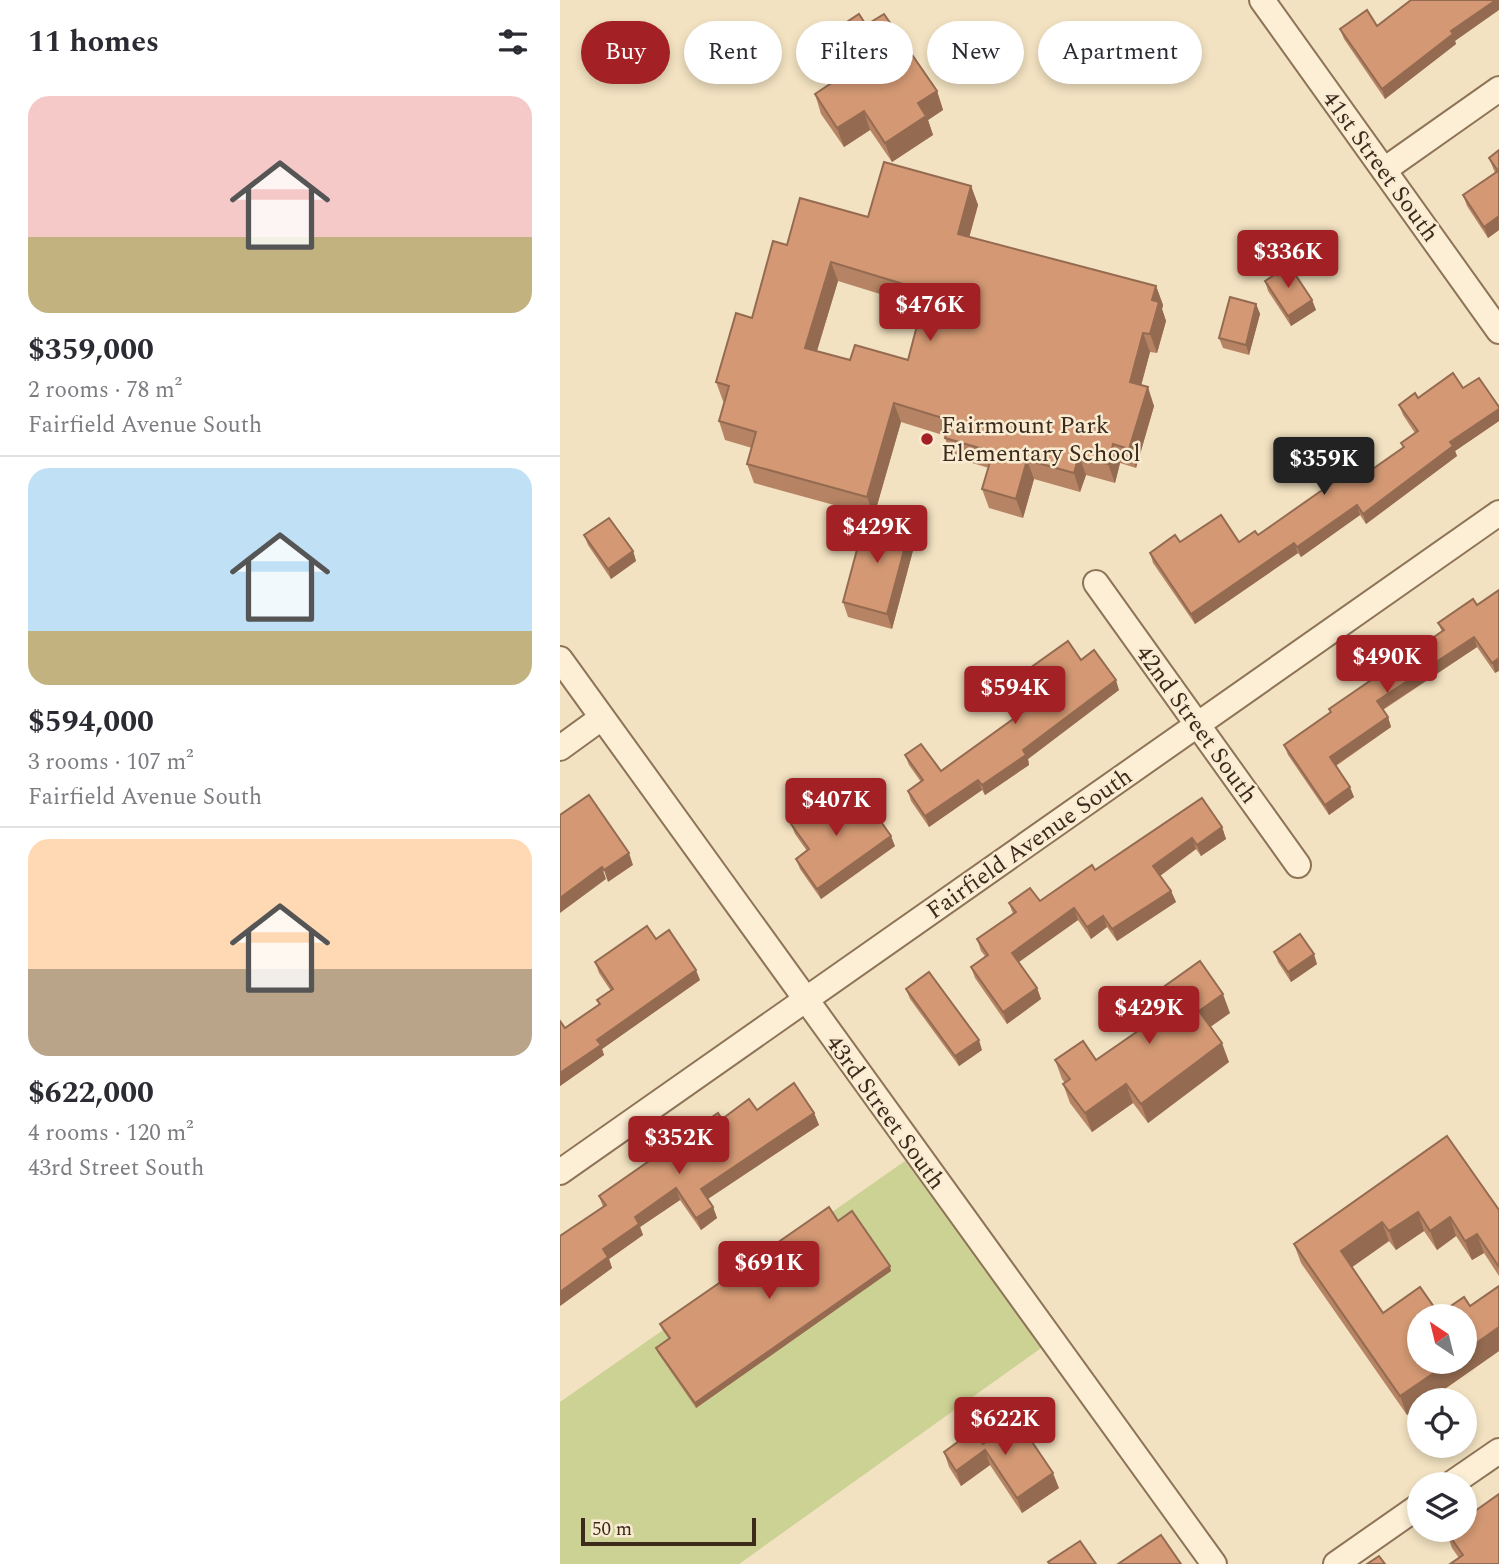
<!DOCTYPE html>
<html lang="en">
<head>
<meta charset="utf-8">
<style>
	:root { --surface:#fff; --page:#f2f2f3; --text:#2b2b33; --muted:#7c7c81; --line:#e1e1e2; --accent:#a32125 }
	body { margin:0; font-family:Spectral,serif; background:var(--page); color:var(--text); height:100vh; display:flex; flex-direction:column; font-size:26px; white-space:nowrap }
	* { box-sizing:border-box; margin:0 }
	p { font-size:23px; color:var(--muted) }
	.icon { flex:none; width:38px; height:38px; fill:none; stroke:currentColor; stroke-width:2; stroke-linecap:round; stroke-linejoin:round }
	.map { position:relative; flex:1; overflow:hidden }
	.details { display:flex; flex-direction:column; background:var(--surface); width:560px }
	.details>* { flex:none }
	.top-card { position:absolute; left:21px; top:21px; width:665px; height:63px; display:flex; gap:14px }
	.needle { width:46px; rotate:325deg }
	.controls { position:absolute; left:847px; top:1304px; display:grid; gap:14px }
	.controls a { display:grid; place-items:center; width:70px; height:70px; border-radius:50%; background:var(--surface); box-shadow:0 4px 10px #0003; font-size:35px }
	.scale { position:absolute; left:21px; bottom:18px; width:175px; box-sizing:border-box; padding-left:7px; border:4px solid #3c2b1c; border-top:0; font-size:19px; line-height:24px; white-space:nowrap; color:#3c2b1c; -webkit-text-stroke:5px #f9ecd2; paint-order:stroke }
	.price { position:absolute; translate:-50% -60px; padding:0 16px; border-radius:7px; background:var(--accent); color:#fff; font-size:23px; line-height:46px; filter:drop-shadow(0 2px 4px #0008) }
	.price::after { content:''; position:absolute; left:50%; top:42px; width:21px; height:16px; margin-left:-10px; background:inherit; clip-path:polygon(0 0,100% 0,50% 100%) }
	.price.on { background:#222; color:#fff }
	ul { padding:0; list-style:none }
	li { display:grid; align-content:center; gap:14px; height:371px; padding:0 28px }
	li+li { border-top:2px solid var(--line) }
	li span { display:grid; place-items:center; height:217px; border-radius:21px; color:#555 }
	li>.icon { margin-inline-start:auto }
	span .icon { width:126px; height:126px; fill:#fffc; stroke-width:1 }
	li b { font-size:30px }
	h2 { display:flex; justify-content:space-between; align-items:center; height:84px; padding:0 28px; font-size:30px }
	.pill { padding:0 24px; border-radius:32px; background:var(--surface); box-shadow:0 4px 10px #0003; font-size:24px; line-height:63px }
	.pill.on { background:var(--accent); color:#fff }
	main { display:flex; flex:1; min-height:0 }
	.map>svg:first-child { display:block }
	.green { fill:#ccd194 }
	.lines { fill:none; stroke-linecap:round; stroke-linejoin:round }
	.street-casing { stroke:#8e7357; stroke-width:28 }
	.street { stroke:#fcefd6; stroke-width:24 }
	.wall { fill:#b68464; fill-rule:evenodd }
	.shaded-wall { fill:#946b51 }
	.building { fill:#d49974; stroke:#946b51; stroke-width:2; fill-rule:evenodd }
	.poi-dot { fill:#a32125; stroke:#f9ecd2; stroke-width:2.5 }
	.labels { text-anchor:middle; stroke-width:5; stroke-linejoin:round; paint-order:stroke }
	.street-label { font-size:24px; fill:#3c2b1c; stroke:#f9ecd2 }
	.poi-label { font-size:24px; fill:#3c2b1c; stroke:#f9ecd2; text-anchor:start }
</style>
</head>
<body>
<main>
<section class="details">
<h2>11 homes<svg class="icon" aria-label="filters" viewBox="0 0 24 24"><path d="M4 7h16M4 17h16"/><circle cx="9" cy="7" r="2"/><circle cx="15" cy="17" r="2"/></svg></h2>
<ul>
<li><span style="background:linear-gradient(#f6c9c9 65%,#c2b280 0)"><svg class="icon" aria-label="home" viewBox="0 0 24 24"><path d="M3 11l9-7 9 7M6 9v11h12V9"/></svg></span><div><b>$359,000</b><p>2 rooms · 78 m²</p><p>Fairfield Avenue South</p></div></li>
<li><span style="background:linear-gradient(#bfe0f5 75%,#c2b280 0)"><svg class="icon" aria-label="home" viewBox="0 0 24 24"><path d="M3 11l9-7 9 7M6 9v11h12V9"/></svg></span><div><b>$594,000</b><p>3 rooms · 107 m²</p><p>Fairfield Avenue South</p></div></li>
<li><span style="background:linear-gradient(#ffd9b3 60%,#b9a48a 0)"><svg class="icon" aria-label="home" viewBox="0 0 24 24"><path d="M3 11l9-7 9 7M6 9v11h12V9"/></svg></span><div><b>$622,000</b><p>4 rooms · 120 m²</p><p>43rd Street South</p></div></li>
</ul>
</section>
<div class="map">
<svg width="939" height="1564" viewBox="0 0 939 1564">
	<rect width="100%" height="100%" fill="#f2e2c1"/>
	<path class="green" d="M 345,1161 L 484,1346 L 179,1564 L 0,1564 L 0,1402 Z"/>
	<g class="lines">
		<defs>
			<g id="street">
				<path d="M 702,0 L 939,331"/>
				<path d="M 824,170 L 939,89"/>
				<path d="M 536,583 L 738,865"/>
				<path d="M 0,659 L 654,1564"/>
				<path d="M 0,748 L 40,719"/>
				<path d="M 0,1172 L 939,513"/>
				<path d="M 891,1484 L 939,1451"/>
				<path d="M 776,1564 L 859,1506"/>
			</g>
		</defs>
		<use href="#street" class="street-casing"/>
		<use href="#street" class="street"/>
	</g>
	<g class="wall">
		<path d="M 306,25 L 377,91 L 383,110 L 368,120 L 373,135 L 332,162 L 310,130 L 284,147 L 261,114 L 255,94 L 275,81 L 262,62 L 255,43 Z"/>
		<path d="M 817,26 L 895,41 L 896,44 L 825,99 L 784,39 L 780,29 Z"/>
		<path d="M 939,150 L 939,230 L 928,238 L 907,206 L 903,195 L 935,173 L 929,158 Z"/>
		<path d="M 411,186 L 418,205 L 409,237 L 596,286 L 603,305 L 602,309 L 606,321 L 597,353 L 590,352 L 581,385 L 594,406 L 576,468 L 560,463 L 555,483 L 526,475 L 520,492 L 474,479 L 463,518 L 429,508 L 422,489 L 429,468 L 392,457 L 385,438 L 386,436 L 341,422 L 314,516 L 194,483 L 187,464 L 192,448 L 165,440 L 159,421 L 164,402 L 163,401 L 156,382 L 192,318 L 227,245 L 308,217 ZM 278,281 L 362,307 L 348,360 L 290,360 L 257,351 Z"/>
		<path d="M 705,281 L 752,300 L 756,310 L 731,326 L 708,291 Z"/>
		<path d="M 696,304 L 700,314 L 689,355 L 663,348 L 659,338 Z"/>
		<path d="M 903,388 L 939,407 L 939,421 L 895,451 L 897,456 L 806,524 L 800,515 L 741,557 L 738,553 L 635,624 L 593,563 L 590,553 L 620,542 L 679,542 L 698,535 L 776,481 L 769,471 L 766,461 L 804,475 L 843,448 L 841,443 L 855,433 L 843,415 L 839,405 Z"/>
		<path d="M 350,528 L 355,543 L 332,629 L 288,617 L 283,602 Z"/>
		<path d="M 24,535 L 73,551 L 76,561 L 51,579 L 28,545 Z"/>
		<path d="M 913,599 L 935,673 L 917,647 L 823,710 L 828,717 L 831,727 L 776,766 L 794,797 L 769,815 L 728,755 L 724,745 L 771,712 L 769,709 L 882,632 L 878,623 Z"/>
		<path d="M 521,660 L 559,690 L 468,759 L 469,765 L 425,795 L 422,790 L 369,827 L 351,801 L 348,791 L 361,782 L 349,765 L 345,755 L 381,771 L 472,706 L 459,688 L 456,678 Z"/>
		<path d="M 300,818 L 335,846 L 261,899 L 240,869 L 236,859 L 247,851 L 235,834 L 231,824 Z"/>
		<path d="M 662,827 L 666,839 L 641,856 L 636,849 L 600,876 L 611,891 L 616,902 L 557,941 L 547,927 L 531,939 L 518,920 L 459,962 L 477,988 L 481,999 L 447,1024 L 415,978 L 411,967 L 425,956 L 421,951 L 417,939 L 453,914 L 449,903 L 480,901 L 535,870 Z"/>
		<path d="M 96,939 L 140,980 L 42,1049 L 44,1055 L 0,1086 L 0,1021 L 5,1028 L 39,1005 L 37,1000 L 51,991 L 39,973 L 35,962 Z"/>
		<path d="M 714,952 L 757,964 L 731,982 L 718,962 Z"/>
		<path d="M 346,989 L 422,1050 L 399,1066 L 350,999 Z"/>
		<path d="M 588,998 L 670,1013 L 650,1027 L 669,1062 L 588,1123 L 573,1103 L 532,1132 L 510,1103 L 503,1084 L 505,1083 L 502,1079 L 495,1060 L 536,1060 L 596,1018 Z"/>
		<path d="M 197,1110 L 254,1113 L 259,1125 L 147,1199 L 153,1207 L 157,1218 L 141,1230 L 120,1200 L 80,1227 L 83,1235 L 49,1259 L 52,1268 L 0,1306 L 43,1207 L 39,1196 L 162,1119 Z"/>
		<path d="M 887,1136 L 939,1210 L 939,1276 L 924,1253 L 912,1260 L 896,1236 L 877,1250 L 864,1231 L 836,1250 L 829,1241 L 792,1267 L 823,1313 L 879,1314 L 910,1306 L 939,1286 L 939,1351 L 869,1400 L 859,1400 L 847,1415 L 741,1263 L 734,1244 Z"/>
		<path d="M 278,1221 L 331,1271 L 136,1408 L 98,1353 L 96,1348 L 109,1339 L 102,1329 L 100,1324 Z"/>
		<path d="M 423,1444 L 499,1488 L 462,1513 L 430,1465 L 401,1486 L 389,1467 L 384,1452 Z"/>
		<path d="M 915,1511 L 939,1564 L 899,1558 L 892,1548 L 886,1531 Z"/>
	</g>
	<g class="shaded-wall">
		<path d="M 936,0 L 939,0 L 939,10 L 895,41 L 896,44 L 825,99 L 822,89 L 891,31 Z"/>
		<path d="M 377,91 L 383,110 L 368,120 L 373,135 L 332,162 L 325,143 L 358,103 Z"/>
		<path d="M 304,111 L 310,130 L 284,147 L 277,128 Z"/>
		<path d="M 411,186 L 418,205 L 405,253 L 398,234 Z"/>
		<path d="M 939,216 L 939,230 L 928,238 L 924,227 Z"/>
		<path d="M 271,262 L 278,281 L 252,367 L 245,348 Z"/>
		<path d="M 596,286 L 603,305 L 602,309 L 606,321 L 597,353 L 590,334 L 592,300 Z"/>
		<path d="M 752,300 L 756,310 L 731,326 L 728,316 Z"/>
		<path d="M 696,304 L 700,314 L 689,355 L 686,345 Z"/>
		<path d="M 583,333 L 590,352 L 577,401 L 570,382 Z"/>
		<path d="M 588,387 L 594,406 L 576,468 L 569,449 Z"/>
		<path d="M 334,403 L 341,422 L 314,516 L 307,497 Z"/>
		<path d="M 939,409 L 939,421 L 895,451 L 897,456 L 806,524 L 803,514 L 890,442 Z"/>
		<path d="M 553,444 L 560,463 L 555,483 L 548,464 Z"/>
		<path d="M 519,456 L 526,475 L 520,492 L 514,473 Z"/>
		<path d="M 467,460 L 474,479 L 463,518 L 456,499 Z"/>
		<path d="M 797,505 L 800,515 L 741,557 L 737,547 Z"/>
		<path d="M 350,528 L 355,543 L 332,629 L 327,614 Z"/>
		<path d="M 734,543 L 738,553 L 635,624 L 631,614 Z"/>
		<path d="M 73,551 L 76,561 L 51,579 L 48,569 Z"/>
		<path d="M 914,637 L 917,647 L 820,711 L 817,701 Z"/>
		<path d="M 939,658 L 939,671 L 935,673 L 932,663 Z"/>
		<path d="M 556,680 L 559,690 L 468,759 L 469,765 L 425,795 L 422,785 L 463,750 Z"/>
		<path d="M 828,717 L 831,727 L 773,767 L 770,757 Z"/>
		<path d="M 418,780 L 422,790 L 369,827 L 365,816 Z"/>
		<path d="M 790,787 L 794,797 L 769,815 L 765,805 Z"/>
		<path d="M 662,827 L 666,839 L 641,856 L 637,845 Z"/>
		<path d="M 331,836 L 335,846 L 261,899 L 257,889 Z"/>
		<path d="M 632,838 L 636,849 L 597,878 L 593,866 Z"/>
		<path d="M 69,853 L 73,865 L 48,882 L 44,870 Z"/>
		<path d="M 42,867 L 46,879 L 0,913 L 0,898 Z"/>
		<path d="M 611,891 L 616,902 L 557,941 L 552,929 Z"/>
		<path d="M 514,908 L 518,920 L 456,964 L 452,953 Z"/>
		<path d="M 543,916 L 547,927 L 531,939 L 527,927 Z"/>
		<path d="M 754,954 L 757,964 L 731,982 L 728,972 Z"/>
		<path d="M 136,970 L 140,980 L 42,1049 L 44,1055 L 0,1086 L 0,1073 L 37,1040 Z"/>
		<path d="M 477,988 L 481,999 L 447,1024 L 443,1012 Z"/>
		<path d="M 663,994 L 670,1013 L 646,1030 L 639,1011 Z"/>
		<path d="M 419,1040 L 422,1050 L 399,1066 L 395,1056 Z"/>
		<path d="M 662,1043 L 669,1062 L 588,1123 L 581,1104 Z"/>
		<path d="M 566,1084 L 573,1103 L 532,1132 L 525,1113 Z"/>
		<path d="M 254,1113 L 259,1125 L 145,1201 L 141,1189 Z"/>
		<path d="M 116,1188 L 120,1200 L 80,1227 L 83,1235 L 49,1259 L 52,1268 L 0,1306 L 0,1292 L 75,1217 Z"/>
		<path d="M 153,1207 L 157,1218 L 141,1230 L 136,1218 Z"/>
		<path d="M 858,1212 L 864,1231 L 836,1250 L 829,1231 Z"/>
		<path d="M 890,1217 L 896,1236 L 877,1250 L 870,1231 Z"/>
		<path d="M 822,1222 L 829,1241 L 788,1270 L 781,1251 Z"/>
		<path d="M 917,1234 L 924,1253 L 912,1260 L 905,1241 Z"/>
		<path d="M 330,1266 L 331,1271 L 136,1408 L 135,1403 Z"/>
		<path d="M 939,1327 L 939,1351 L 869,1400 L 859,1400 L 859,1407 L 847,1415 L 840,1396 L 890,1362 L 905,1362 L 905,1351 Z"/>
		<path d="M 425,1450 L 430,1465 L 401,1486 L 396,1471 Z"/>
		<path d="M 493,1473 L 499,1488 L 462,1513 L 457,1498 Z"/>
	</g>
	<g class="building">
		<path d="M 851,0 L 936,0 L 891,31 L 893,34 L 822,89 L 780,29 L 807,10 L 817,26 Z"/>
		<path d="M 299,14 L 306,25 L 324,14 L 377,91 L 358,103 L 366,116 L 325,143 L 304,111 L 277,128 L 255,94 L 279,78 L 255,43 Z"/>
		<path d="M 939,150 L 939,216 L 924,227 L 903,195 L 938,171 L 929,158 Z"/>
		<path d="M 324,162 L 411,186 L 398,234 L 596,286 L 592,300 L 599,302 L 590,334 L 583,333 L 570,382 L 588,387 L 569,449 L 553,444 L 548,464 L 519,456 L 514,473 L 467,460 L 456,499 L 422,489 L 433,452 L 385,438 L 389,420 L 334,403 L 307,497 L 187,464 L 196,432 L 159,421 L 169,386 L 156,382 L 176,313 L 192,318 L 213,241 L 227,245 L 240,198 L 308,217 ZM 271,262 L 366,291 L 348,360 L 295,345 L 290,360 L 245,348 Z"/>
		<path d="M 729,265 L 752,300 L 728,316 L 705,281 Z"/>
		<path d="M 670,297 L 696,304 L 686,345 L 659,338 Z"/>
		<path d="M 893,373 L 903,388 L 919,378 L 939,407 L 939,409 L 890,442 L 893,446 L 803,514 L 797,505 L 737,547 L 734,543 L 631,614 L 590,553 L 615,535 L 620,542 L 661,515 L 679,542 L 695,531 L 698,535 L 778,479 L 766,461 L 785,448 L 804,475 L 844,447 L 841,443 L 858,431 L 839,405 L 855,393 L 858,398 Z"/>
		<path d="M 306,516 L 350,528 L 327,614 L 283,602 Z"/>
		<path d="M 49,518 L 73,551 L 48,569 L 24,535 Z"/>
		<path d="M 939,590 L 939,658 L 932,663 L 914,637 L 817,701 L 828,717 L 770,757 L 790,787 L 765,805 L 724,745 L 771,712 L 769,709 L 884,630 L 878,623 L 913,599 L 917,605 Z"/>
		<path d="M 508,641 L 521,660 L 534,650 L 556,680 L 463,750 L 466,755 L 422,785 L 418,780 L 365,816 L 348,791 L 363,780 L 345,755 L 361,744 L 381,771 L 474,704 L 456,678 Z"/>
		<path d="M 280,790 L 300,818 L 312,809 L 331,836 L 257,889 L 236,859 L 249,849 L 231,824 Z"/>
		<path d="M 29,795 L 69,853 L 44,870 L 42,867 L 0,898 L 0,815 Z"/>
		<path d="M 642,798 L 662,827 L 637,845 L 632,838 L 593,866 L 611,891 L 552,929 L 543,916 L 527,927 L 514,908 L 452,953 L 477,988 L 443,1012 L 411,967 L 428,955 L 417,939 L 456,912 L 449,903 L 470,888 L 480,901 L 532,865 L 535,870 Z"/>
		<path d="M 87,926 L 96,939 L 109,930 L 136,970 L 37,1040 L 41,1045 L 0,1073 L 0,1021 L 5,1028 L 40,1004 L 37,1000 L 53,989 L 35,962 Z"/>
		<path d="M 740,934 L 754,954 L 728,972 L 714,952 Z"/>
		<path d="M 640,961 L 663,994 L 639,1011 L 662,1043 L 581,1104 L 566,1084 L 525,1113 L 503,1084 L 510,1079 L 495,1060 L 523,1041 L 536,1060 L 601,1015 L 588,998 Z"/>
		<path d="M 369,972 L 419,1040 L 395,1056 L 346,989 Z"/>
		<path d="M 234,1083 L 254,1113 L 141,1189 L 153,1207 L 136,1218 L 116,1188 L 75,1217 L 79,1224 L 43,1249 L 48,1257 L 0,1292 L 0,1236 L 46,1205 L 39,1196 L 158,1113 L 162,1119 L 189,1099 L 197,1110 Z"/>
		<path d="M 887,1136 L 939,1210 L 939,1267 L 917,1234 L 905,1241 L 890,1217 L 870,1231 L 858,1212 L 829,1231 L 822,1222 L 781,1251 L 823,1313 L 860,1287 L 879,1314 L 904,1297 L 910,1306 L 939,1286 L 939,1327 L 905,1351 L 905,1316 L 859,1316 L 859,1362 L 890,1362 L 840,1396 L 734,1244 Z"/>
		<path d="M 269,1207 L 278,1221 L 292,1211 L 330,1266 L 135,1403 L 96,1348 L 110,1338 L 100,1324 Z"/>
		<path d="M 458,1421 L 493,1473 L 457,1498 L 425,1450 L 396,1471 L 384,1452 L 413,1431 L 423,1444 Z"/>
		<path d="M 939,1494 L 939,1564 L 890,1564 L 903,1555 L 886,1531 L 887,1530 L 905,1530 L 905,1510 L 912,1505 L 915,1511 Z"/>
		<path d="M 601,1535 L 621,1564 L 558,1564 Z"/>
		<path d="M 520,1541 L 536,1564 L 490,1564 L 488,1562 Z"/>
		<path d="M 819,1556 L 825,1564 L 807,1564 Z"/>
	</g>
	<circle class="poi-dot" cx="367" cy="439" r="7"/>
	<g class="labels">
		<g class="street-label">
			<text transform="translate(821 166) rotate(54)" y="8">41st Street South</text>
			<text transform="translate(637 724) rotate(54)" y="8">42nd Street South</text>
			<text transform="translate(469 843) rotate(-35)" y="8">Fairfield Avenue South</text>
			<text transform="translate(326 1112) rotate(54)" y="8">43rd Street South</text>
		</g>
		<g class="poi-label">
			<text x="381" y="433">Fairmount Park<tspan x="381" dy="28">Elementary School</tspan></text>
		</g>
	</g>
</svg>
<div class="controls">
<a><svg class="needle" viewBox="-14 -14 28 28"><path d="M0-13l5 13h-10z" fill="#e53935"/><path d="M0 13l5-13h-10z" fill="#7c7c81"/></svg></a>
<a><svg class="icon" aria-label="locate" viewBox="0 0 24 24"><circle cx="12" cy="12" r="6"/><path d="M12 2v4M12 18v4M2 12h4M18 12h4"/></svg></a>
<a><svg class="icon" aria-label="layers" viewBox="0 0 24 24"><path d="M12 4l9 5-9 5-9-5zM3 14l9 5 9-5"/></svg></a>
</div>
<div class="scale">50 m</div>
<b class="price" style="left:728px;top:290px">$336K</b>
<b class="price" style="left:370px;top:343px">$476K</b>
<b class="price on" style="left:764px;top:497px">$359K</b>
<b class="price" style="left:317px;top:565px">$429K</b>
<b class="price" style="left:827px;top:695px">$490K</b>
<b class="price" style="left:455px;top:726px">$594K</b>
<b class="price" style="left:276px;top:838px">$407K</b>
<b class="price" style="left:589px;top:1046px">$429K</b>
<b class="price" style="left:119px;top:1176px">$352K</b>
<b class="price" style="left:209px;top:1301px">$691K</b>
<b class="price" style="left:445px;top:1457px">$622K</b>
<div class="top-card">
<a class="pill on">Buy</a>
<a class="pill">Rent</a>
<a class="pill">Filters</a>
<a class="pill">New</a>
<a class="pill">Apartment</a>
</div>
</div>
</main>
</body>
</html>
